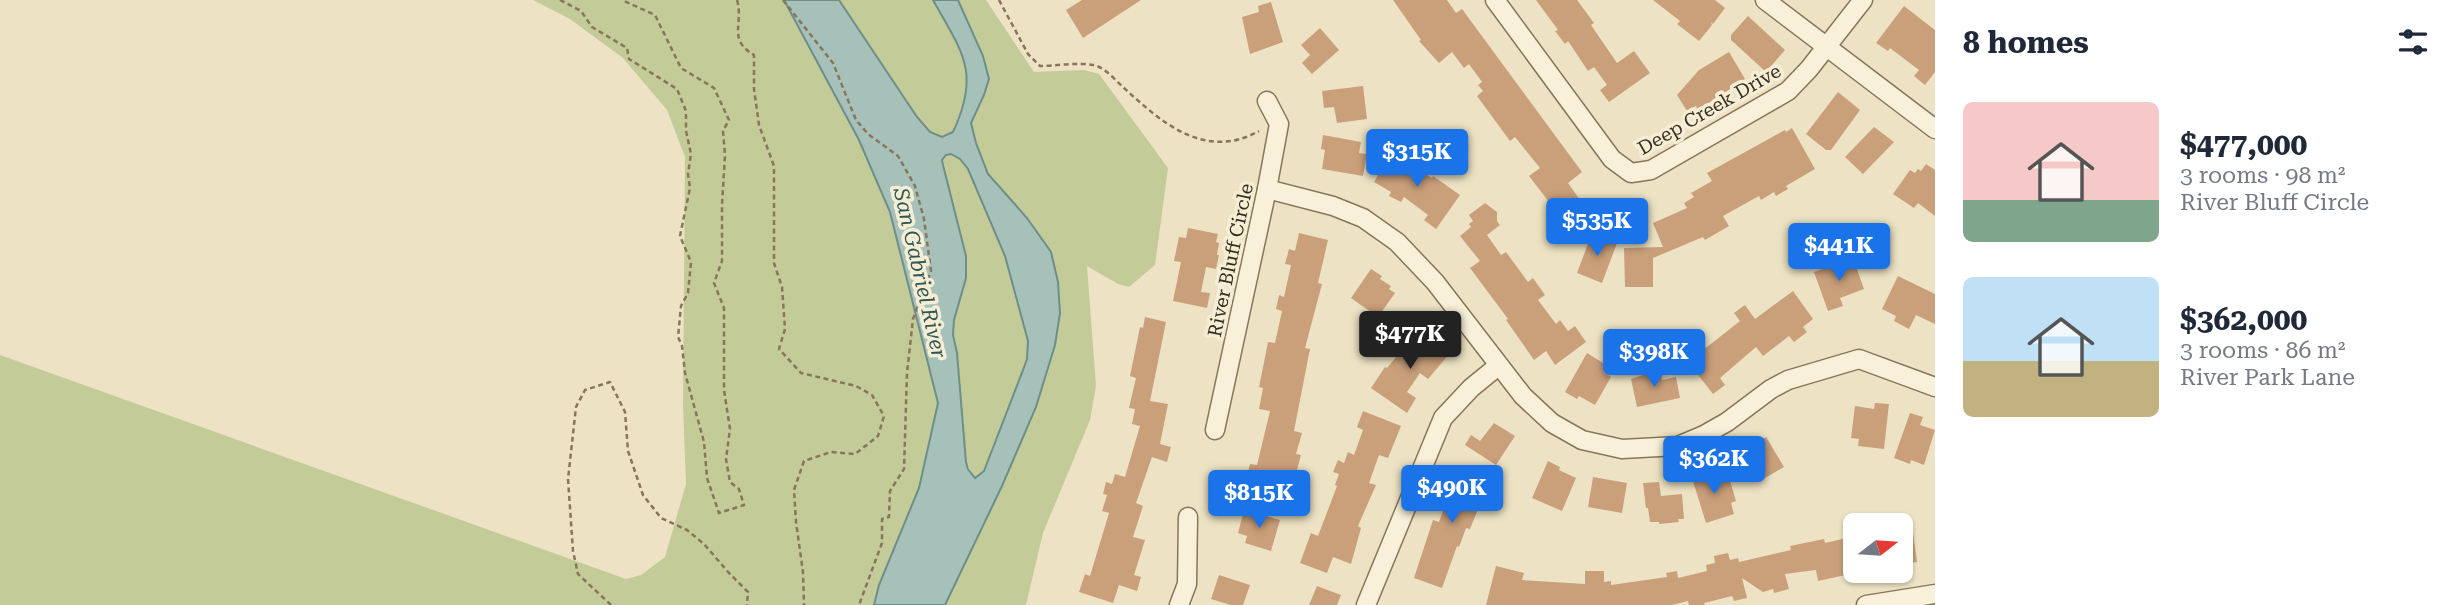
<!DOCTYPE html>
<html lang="en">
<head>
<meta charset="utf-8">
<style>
	:root { --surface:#fff; --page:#f2f2f3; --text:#1f2937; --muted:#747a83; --accent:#1a73e8 }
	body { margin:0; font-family:"Roboto Serif",serif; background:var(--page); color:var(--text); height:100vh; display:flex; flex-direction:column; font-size:26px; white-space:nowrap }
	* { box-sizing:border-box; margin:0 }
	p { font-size:23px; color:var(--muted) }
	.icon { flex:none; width:38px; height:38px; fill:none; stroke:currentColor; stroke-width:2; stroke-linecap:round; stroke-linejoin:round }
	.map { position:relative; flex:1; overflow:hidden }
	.details { display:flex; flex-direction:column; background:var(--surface); width:525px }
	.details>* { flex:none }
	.needle { width:46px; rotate:73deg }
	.controls { position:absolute; left:1843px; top:513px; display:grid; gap:14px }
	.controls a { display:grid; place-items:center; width:70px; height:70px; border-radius:10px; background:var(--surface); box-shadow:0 2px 5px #0004; font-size:35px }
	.price { position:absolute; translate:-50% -60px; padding:0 16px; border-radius:7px; background:var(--accent); color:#fff; font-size:23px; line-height:46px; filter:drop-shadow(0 2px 4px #0008) }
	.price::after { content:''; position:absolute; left:50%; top:42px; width:21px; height:16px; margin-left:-10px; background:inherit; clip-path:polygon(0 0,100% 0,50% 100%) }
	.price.on { background:#222; color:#fff }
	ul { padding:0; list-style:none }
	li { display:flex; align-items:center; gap:21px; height:175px; padding:0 28px }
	li span { display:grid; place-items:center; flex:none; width:196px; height:140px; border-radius:10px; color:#555 }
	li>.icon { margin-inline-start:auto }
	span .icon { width:84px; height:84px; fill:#fffc; stroke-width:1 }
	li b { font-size:30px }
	h2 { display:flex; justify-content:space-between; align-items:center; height:84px; padding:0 28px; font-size:30px }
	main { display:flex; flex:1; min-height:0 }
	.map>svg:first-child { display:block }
	.green { fill:#c3cb98 }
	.water { fill:#a6c0ba; stroke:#6d8f88; stroke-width:2; fill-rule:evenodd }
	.building { fill:#caa07b }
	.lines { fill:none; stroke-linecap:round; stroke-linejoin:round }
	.minor-casing { stroke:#88755b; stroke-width:21 }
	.path { stroke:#88755b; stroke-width:2.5; stroke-dasharray:5 3.5; stroke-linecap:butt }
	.minor { stroke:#f8f0d8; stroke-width:18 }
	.labels { text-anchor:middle; stroke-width:7; stroke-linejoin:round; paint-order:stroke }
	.street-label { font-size:19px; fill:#382c1f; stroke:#f5edd4 }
	.water-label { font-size:21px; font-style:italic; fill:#2e5756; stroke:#f5edd4 }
</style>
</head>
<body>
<main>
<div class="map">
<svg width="1935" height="605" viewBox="0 0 1935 605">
	<rect width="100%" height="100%" fill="#ede3c4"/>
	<g class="green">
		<path d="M 533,0 L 784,0 L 794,17 L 859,140 L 890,212 L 938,403 L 919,488 L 879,585 L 874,605 L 0,605 L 0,355 L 626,579 L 641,575 L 665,557 L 686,484 L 683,406 L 685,157 L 667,110 L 623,58 L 570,19 Z"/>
		<path d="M 839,0 L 933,0 C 962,52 981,72 953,132 L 942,137 L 930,132 L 917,117 Z"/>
		<path d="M 958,0 L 986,0 L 1034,72 L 1084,70 L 1099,74 L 1168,168 L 1155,265 L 1129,287 L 1118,284 L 1087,266 L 1096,386 L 1090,420 L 1043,533 L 1026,605 L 945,605 L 1002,486 L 1036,407 L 1060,313 L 1058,282 L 1051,252 L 1027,218 L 988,174 L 976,143 L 971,123 L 984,95 L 983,56 Z"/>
		<path d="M 952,154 L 960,159 L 968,169 L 1005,256 L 1028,341 L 1027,359 L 1023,370 L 984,471 L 975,478 L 966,462 L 957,353 L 953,335 L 954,320 L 966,278 L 943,165 L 942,160 L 946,155 Z"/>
	</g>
	<path class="water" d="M 784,0 L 839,0 L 917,117 L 930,132 L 942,137 L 953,132 C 981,72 962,52 933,0 L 958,0 L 983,56 L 989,79 L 984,95 L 971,123 L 976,143 L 988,174 L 1027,218 L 1051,252 L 1058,282 L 1060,313 L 1055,345 L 1036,407 L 1002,486 L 945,605 L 874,605 L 879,585 L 919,488 L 938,403 L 890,212 L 859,140 ZM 951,154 L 960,159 L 968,169 L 1005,256 L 1028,341 L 1027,359 L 1023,370 L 984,471 L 975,478 L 968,469 L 966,462 L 957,353 L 953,335 L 954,320 L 966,278 L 966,256 L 943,165 L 942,160 L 946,155 Z"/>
	<g class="building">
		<path d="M 1082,0 L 1141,0 L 1083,38 L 1066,10 Z"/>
		<path d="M 1393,0 L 1447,0 L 1456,13 L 1462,9 L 1582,172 L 1568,183 L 1585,207 L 1578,212 L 1586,223 L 1563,240 L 1547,218 L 1556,211 L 1529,176 L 1540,168 L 1515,137 L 1510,141 L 1477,96 L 1483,91 L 1478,85 L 1482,82 L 1469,64 L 1464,68 L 1452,52 L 1439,63 L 1419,41 L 1421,40 Z"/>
		<path d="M 1536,0 L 1577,0 L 1594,23 L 1591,25 L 1617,63 L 1634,51 L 1650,73 L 1609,102 L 1600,90 L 1607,85 L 1594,67 L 1588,71 L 1568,41 L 1565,44 L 1555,31 L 1558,30 Z"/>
		<path d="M 1653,0 L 1715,0 L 1725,8 L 1713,24 L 1711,22 L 1712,25 L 1699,41 L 1677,24 L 1680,21 Z"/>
		<path d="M 1271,2 L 1283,42 L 1250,54 L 1242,17 L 1259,12 L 1258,6 Z"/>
		<path d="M 1904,6 L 1935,30 L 1935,72 L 1925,85 L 1914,76 L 1919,70 L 1890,48 L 1888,51 L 1876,43 Z"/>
		<path d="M 1748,16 L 1785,50 L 1766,72 L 1731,40 L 1731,35 Z"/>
		<path d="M 1320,28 L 1339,50 L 1312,74 L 1302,63 L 1310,55 L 1301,45 Z"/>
		<path d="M 1729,52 L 1745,79 L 1698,110 L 1696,106 L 1687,111 L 1677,95 L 1699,70 Z"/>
		<path d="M 1363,86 L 1367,119 L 1337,123 L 1334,107 L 1324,108 L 1322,91 Z"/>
		<path d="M 1838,92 L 1860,110 L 1831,150 L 1826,150 L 1806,134 Z"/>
		<path d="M 1874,127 L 1894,142 L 1863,174 L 1845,157 Z"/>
		<path d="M 1792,128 L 1815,169 L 1786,186 L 1788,189 L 1776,196 L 1774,192 L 1761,200 L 1759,196 L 1723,216 L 1729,226 L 1705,240 L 1703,237 L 1653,258 L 1653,287 L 1625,287 L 1624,248 L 1663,247 L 1653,223 L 1687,208 L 1684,203 L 1694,197 L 1691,193 L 1712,181 L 1707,173 L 1785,130 L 1786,132 Z"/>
		<path d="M 1323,135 L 1361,142 L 1359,153 L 1367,154 L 1363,176 L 1322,169 L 1325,150 L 1321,149 Z"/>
		<path d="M 1391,154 L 1432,178 L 1433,176 L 1460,195 L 1436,229 L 1424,220 L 1428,215 L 1404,197 L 1401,202 L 1389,196 L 1391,192 L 1374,182 Z"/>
		<path d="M 1926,164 L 1935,170 L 1935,216 L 1918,203 L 1914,208 L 1893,194 L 1910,170 L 1915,173 L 1918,169 L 1921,171 Z"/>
		<path d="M 1485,203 L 1497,212 L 1497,221 L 1500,225 L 1487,235 L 1501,255 L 1506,252 L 1528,282 L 1533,278 L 1545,295 L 1538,300 L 1556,324 L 1560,320 L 1568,331 L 1575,326 L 1586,342 L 1555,365 L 1546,351 L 1534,360 L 1506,320 L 1508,319 L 1470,268 L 1480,261 L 1460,236 L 1471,227 L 1469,224 L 1473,221 L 1469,215 Z"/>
		<path d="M 1188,228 L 1218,234 L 1216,242 L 1219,243 L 1217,255 L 1219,255 L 1216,269 L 1206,267 L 1201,292 L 1210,293 L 1207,308 L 1173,301 L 1181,262 L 1174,261 L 1179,237 L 1186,238 Z"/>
		<path d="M 1299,233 L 1328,240 L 1318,283 L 1322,284 L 1305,348 L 1310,349 L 1294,431 L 1302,433 L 1296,454 L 1301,455 L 1289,499 L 1244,487 L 1250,464 L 1257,465 L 1270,411 L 1259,409 L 1263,388 L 1259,387 L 1268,342 L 1275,343 L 1282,311 L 1276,309 L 1279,295 L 1284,297 L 1291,265 L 1285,264 L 1289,249 L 1295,251 Z"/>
		<path d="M 1592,233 L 1617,243 L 1602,283 L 1577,273 Z"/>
		<path d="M 1853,258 L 1864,289 L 1840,298 L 1843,306 L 1828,311 L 1814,272 Z"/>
		<path d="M 1371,269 L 1382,276 L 1380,279 L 1391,286 L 1389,289 L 1395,293 L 1378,317 L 1351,298 Z"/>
		<path d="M 1898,276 L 1935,294 L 1935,324 L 1916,315 L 1909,329 L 1894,321 L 1896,316 L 1882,309 Z"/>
		<path d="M 1793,291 L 1813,319 L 1803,327 L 1807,332 L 1794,342 L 1789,336 L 1763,356 L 1756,347 L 1720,378 L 1725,385 L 1713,394 L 1688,362 L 1740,321 L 1734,313 L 1745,305 L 1755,319 Z"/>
		<path d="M 1145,317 L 1166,322 L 1150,401 L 1168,404 L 1160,444 L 1171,447 L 1167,462 L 1152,457 L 1136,503 L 1143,506 L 1133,537 L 1145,540 L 1134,575 L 1141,577 L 1137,591 L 1119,585 L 1113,603 L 1079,592 L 1085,574 L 1090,576 L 1109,513 L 1102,511 L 1107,495 L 1103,494 L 1106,482 L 1112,484 L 1115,474 L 1125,477 L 1140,426 L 1132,424 L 1135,409 L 1129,408 L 1136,378 L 1130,376 L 1140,327 L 1143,328 Z"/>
		<path d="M 1425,332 L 1450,353 L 1428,379 L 1420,373 L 1407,392 L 1416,398 L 1407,413 L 1371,388 L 1385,367 L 1387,368 L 1406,345 L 1411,349 Z"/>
		<path d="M 1587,353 L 1608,366 L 1604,372 L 1611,377 L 1595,405 L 1579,396 L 1577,399 L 1565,392 Z"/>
		<path d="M 1652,372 L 1653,376 L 1661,374 L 1662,380 L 1676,377 L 1680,398 L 1637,407 L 1631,379 Z"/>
		<path d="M 1875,403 L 1889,404 L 1884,449 L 1858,446 L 1859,439 L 1851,438 L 1855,406 L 1874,409 Z"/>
		<path d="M 1363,411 L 1401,426 L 1388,458 L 1379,455 L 1369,483 L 1376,485 L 1358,526 L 1361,528 L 1351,564 L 1333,557 L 1327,573 L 1300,563 L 1311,533 L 1318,536 L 1337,486 L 1335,485 L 1339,474 L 1333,472 L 1338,460 L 1344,463 L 1348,452 L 1354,455 L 1363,430 L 1357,427 Z"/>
		<path d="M 1910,413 L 1923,417 L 1920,425 L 1935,430 L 1924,465 L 1911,460 L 1910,464 L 1894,458 Z"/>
		<path d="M 1494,423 L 1515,436 L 1496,465 L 1465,445 L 1471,435 L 1480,441 Z"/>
		<path d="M 1766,437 L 1784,467 L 1758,482 L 1743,456 L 1743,451 Z"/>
		<path d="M 1548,461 L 1560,467 L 1559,470 L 1576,478 L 1562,511 L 1532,498 Z"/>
		<path d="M 1459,465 L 1491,477 L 1470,529 L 1466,528 L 1459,547 L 1457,546 L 1442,588 L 1414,578 L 1433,520 L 1439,522 L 1450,492 L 1444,490 L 1449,478 L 1454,480 Z"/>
		<path d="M 1706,470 L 1709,480 L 1728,474 L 1736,501 L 1731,503 L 1734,514 L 1706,523 L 1691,475 Z"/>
		<path d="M 1593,477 L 1627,483 L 1622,513 L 1588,507 Z"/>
		<path d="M 1659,482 L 1661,496 L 1682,494 L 1684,519 L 1678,519 L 1679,522 L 1659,524 L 1659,522 L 1650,522 L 1648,508 L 1646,508 L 1643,483 Z"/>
		<path d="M 1244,510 L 1280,520 L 1271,551 L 1245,543 L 1247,536 L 1238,533 Z"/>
		<path d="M 1911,518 L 1917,562 L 1900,564 L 1900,519 Z"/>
		<path d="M 1855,536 L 1855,573 L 1818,581 L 1816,570 L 1785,574 L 1789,589 L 1774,593 L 1773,589 L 1763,592 L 1742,578 L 1747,598 L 1734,601 L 1732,596 L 1704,603 L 1705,605 L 1689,605 L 1688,601 L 1672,605 L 1486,605 L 1496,566 L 1524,573 L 1522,580 L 1585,584 L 1585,571 L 1604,571 L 1604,582 L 1611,581 L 1611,585 L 1667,577 L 1666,573 L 1677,571 L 1678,578 L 1707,571 L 1706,565 L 1715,563 L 1714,556 L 1728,553 L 1730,560 L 1738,558 L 1739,562 L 1791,550 L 1790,546 L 1824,539 L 1825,543 Z"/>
		<path d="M 1219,575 L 1250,585 L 1243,605 L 1231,605 L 1211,599 Z"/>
		<path d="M 1317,586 L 1341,595 L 1337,605 L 1309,605 Z"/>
	</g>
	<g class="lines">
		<defs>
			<g id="minor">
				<path d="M 1495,0 L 1612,159 L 1631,173 L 1651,170 L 1788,91 L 1809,69 L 1863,0"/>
				<path d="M 1765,0 L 1935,129"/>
				<path d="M 1267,189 L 1333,206 L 1363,218 L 1397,242 L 1435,282 L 1523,396 L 1552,423 L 1582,440 L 1622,449 L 1678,446 L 1704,435 L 1727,422 L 1771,389 L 1788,380 L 1859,359 L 1935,387"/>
				<path d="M 1215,430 L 1267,189 L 1279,124 L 1267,101"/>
				<path d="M 1179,605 L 1187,584 L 1188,517"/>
				<path d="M 1366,605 L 1443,418 L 1471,388 L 1498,366"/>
				<path d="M 1866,605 L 1935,594"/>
			</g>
		</defs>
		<use href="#minor" class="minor-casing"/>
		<g class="path">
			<path d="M 560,0 L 581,11 L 592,27 L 627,48 L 629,59 L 677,89 L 686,111 L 686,131 L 691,154 L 688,174 L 690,188 L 680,236 L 691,262 L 688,293 L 681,306 L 678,337 L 682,346 L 685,373 L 704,442 L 707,478 L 719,513 L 744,505 L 739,489 L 730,482 L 726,459 L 730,429 L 724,390 L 724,308 L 714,283 L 722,261 L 722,205 L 725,155 L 723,131 L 729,120 L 714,88 L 681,68 L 655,15 L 622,0"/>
			<path d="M 737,0 C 744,24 727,39 754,55 L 754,89 L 759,125 L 774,166 L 774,263 L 782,287 L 785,329 L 779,349 L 801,373 L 856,386 L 872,395 L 884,416 L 878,436 L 855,454 L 831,452 L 804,461 L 794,490 L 796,522 L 803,572 L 804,605"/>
			<path d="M 783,0 L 833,63 L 856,120 L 868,134 L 898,156 L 915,186 L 924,219 L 931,271 L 913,319 L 907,373 L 904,469 L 890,491 L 889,517 L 882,519 L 882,543 L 859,605"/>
			<path d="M 999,0 L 1028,54 L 1040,66 C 1056,66 1077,62 1093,65 C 1105,67 1115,80 1123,87 C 1162,123 1205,161 1259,131"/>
			<path d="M 611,605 L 578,574 L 573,551 L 568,479 L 576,407 L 585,390 L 610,382 L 625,412 L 628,451 L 643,495 L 661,518 L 687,530 L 704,544 L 729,573 L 748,592 L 747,605"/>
		</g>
		<use href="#minor" class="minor"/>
	</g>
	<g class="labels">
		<g class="street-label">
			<text transform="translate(1709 109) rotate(-30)" y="7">Deep Creek Drive</text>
			<text transform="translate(1230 260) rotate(-78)" y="7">River Bluff Circle</text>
		</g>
		<g class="water-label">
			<text transform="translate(920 273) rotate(77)" y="7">San Gabriel River</text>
		</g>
	</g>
</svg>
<div class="controls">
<a><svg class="needle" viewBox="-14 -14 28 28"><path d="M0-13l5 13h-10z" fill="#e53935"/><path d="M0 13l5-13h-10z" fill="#747a83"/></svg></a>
</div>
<b class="price" style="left:1417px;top:189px">$315K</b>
<b class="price" style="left:1597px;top:258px">$535K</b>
<b class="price" style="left:1839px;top:283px">$441K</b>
<b class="price on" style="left:1410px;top:371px">$477K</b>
<b class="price" style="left:1654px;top:389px">$398K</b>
<b class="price" style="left:1714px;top:496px">$362K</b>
<b class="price" style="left:1452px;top:525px">$490K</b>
<b class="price" style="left:1259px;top:530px">$815K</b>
</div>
<section class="details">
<h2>8 homes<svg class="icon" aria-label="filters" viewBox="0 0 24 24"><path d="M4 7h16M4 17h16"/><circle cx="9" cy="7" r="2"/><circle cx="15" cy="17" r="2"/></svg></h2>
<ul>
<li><span style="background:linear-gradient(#f6c9c9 70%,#7fa58c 0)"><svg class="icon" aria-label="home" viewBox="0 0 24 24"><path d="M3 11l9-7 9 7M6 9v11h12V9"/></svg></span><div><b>$477,000</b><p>3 rooms · 98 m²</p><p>River Bluff Circle</p></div></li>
<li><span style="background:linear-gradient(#bfe0f5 60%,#c2b280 0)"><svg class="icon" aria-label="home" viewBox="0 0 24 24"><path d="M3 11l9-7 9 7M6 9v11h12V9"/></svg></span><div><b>$362,000</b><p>3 rooms · 86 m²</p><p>River Park Lane</p></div></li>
</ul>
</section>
</main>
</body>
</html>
